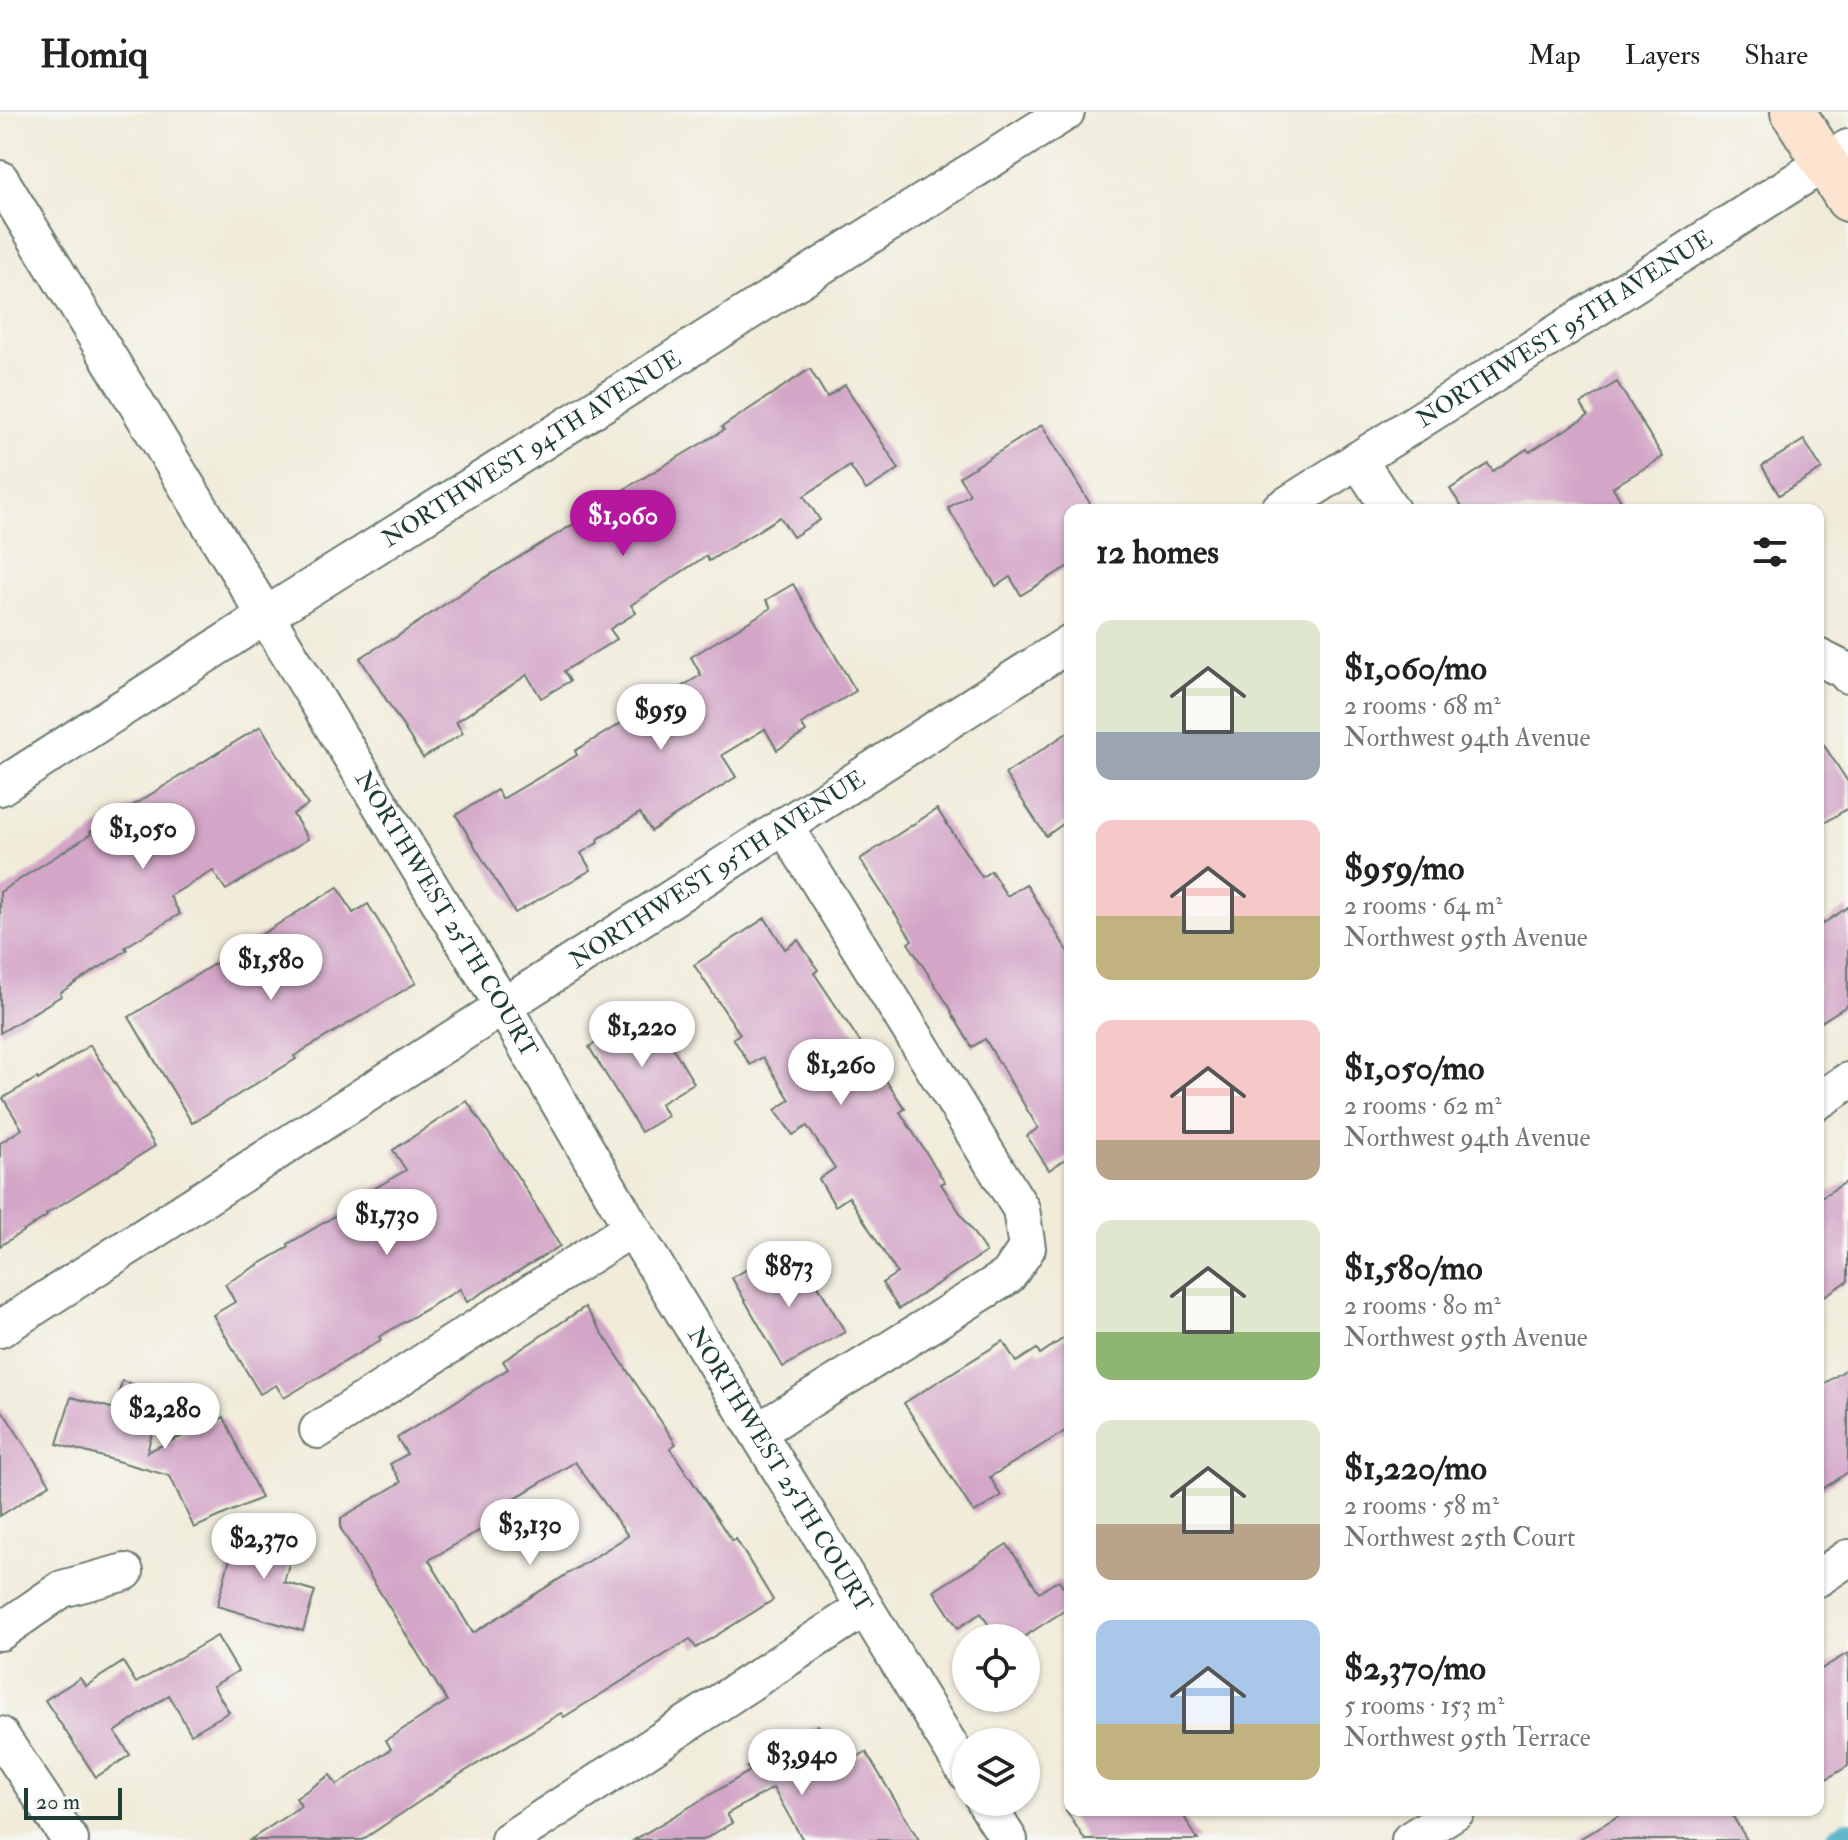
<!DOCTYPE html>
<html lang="en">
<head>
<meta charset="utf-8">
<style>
	:root { --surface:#fff; --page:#f2f2f2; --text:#222; --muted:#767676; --line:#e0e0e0; --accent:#b5179e }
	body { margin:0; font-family:"IM FELL Double Pica",serif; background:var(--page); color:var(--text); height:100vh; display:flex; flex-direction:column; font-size:30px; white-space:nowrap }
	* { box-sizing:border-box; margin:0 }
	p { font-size:26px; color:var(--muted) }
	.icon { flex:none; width:44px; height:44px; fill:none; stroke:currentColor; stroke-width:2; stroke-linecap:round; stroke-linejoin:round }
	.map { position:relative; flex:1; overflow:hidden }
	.side { position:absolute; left:1064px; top:392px; width:760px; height:1312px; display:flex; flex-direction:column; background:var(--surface); border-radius:16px; box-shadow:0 2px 6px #0004 }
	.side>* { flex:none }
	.fabs { position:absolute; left:952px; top:1512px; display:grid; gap:16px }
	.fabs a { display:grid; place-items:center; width:88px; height:88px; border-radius:50%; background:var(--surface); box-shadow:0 2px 6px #0004; font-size:40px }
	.scale { position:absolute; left:24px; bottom:20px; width:98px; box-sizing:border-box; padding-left:8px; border:4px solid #1f3d34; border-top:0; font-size:22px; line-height:28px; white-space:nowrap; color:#1f3d34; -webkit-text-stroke:6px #f6f6f2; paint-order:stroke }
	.price { position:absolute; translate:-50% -68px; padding:0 18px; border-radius:28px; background:#fff; color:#222; font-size:26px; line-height:52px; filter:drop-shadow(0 2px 4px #0008) }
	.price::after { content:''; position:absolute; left:50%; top:48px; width:24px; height:18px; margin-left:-12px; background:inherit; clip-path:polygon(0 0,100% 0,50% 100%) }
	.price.on { background:var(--accent); color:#fff }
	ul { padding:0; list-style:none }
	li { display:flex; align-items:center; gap:24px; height:200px; padding:0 32px }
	li span { display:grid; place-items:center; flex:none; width:224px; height:160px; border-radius:16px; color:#555 }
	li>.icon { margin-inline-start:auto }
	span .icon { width:96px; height:96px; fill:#fffc; stroke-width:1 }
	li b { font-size:34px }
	h2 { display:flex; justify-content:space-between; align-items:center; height:96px; padding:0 32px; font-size:34px }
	header { display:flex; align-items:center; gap:48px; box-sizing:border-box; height:112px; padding:0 40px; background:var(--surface); border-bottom:2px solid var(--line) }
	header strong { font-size:38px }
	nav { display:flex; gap:44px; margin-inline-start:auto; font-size:28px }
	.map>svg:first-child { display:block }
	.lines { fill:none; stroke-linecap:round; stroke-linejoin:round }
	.canal { stroke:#44acc4; stroke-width:34 }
	.building { fill:#d3a5c7; fill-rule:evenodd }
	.street-casing { stroke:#687a6e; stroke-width:40 }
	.secondary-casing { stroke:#687a6e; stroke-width:48 }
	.street { stroke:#fff; stroke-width:36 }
	.secondary { stroke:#fde4d1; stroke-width:44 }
	.labels { text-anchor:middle; stroke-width:6; stroke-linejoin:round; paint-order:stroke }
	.street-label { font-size:24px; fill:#1f3d34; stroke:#f6f6f2 }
</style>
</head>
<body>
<header>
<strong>Homiq</strong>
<nav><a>Map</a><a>Layers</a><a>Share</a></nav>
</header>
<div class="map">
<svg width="1848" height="1728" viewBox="0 0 1848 1728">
	<rect width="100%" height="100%" fill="#f6f6f2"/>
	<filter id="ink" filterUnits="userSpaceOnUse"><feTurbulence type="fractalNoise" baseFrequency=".0125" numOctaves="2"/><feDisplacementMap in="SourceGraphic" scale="16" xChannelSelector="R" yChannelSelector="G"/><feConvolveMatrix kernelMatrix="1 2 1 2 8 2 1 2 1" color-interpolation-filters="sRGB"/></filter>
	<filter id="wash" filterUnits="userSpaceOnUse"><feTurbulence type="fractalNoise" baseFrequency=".006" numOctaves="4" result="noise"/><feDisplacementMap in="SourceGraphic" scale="32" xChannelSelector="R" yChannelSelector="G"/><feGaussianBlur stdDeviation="1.8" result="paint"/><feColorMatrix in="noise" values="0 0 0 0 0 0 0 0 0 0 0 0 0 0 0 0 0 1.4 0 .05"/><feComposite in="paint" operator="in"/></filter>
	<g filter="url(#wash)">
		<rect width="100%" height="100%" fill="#f1ecda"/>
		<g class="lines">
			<path class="canal" d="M 1843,1728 L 1848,1725"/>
		</g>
		<g id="blocks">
			<g class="building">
				<path d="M 810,257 L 827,285 L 845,273 L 899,357 L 866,378 L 850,354 L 804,384 L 820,408 L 793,425 L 780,405 L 709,449 L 706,444 L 631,493 L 636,501 L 610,517 L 617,527 L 564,559 L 570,569 L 541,586 L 527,563 L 456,610 L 463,621 L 423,646 L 360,546 L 391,527 L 392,528 L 473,473 L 600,396 L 598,394 L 628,375 L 724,318 L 722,315 Z"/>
				<path d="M 1617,270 L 1663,345 L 1613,375 L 1626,398 L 1464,398 L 1450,377 L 1488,352 L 1493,359 L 1527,337 L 1529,340 L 1588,304 L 1581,292 Z"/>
				<path d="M 1042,313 L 1094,398 L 1070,398 L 1070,453 L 1021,483 L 1010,465 L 996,474 L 948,396 L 970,382 L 959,365 Z"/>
				<path d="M 1804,328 L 1822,357 L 1779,383 L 1762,354 Z"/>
				<path d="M 793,472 L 856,579 L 801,612 L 806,620 L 777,638 L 765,617 L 722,643 L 736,665 L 651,719 L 640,701 L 598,727 L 599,730 L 581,741 L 591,758 L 515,801 L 456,703 L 497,678 L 502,687 L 577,643 L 575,639 L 701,563 L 691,545 L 771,496 L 766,488 Z"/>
				<path d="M 261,614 L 308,693 L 293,702 L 308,727 L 226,778 L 213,759 L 170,784 L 180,802 L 125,835 L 127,838 L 60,881 L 61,884 L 0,921 L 0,780 L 91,722 L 90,720 Z"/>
				<path d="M 1070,619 L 1070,707 L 1046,724 L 1005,662 Z"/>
				<path d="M 1818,624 L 1848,670 L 1848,696 L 1818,715 Z"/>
				<path d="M 937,697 L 982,765 L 991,759 L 1007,784 L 1026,772 L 1070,843 L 1070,1044 L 1049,1058 L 1027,1024 L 1038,1016 L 985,927 L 972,935 L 951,900 L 952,899 L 908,831 L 912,828 L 860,747 Z"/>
				<path d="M 338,775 L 353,801 L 368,792 L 416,871 L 294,944 L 296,947 L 192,1011 L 129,905 Z"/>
				<path d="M 1848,795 L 1848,893 L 1818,912 L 1818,815 Z"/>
				<path d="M 765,806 L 785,837 L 798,828 L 818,858 L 814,861 L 905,997 L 900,1000 L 945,1070 L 941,1072 L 986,1140 L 899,1197 L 882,1171 L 897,1161 L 849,1085 L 835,1094 L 819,1067 L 835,1056 L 807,1014 L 793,1023 L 775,998 L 790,988 L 763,945 L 750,953 L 733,926 L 740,922 L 694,853 Z"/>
				<path d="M 650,898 L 694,971 L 660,992 L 668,1004 L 641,1020 L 589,935 Z"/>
				<path d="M 90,933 L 155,1034 L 46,1102 L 47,1104 L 0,1134 L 0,1031 L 22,1017 L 3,986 L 37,966 L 38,968 Z"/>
				<path d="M 467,989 L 522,1071 L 560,1134 L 467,1190 L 460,1177 L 379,1225 L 381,1228 L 284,1286 L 276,1273 L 260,1282 L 213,1203 L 235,1190 L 225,1172 L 289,1135 L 288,1132 L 350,1095 L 348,1092 L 406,1058 L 393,1038 Z"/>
				<path d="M 1848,1069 L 1848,1169 L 1818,1188 L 1818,1087 Z"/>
				<path d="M 800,1142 L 845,1220 L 783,1255 L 732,1166 L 758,1151 L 764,1163 Z"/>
				<path d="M 585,1195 L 676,1332 L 670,1336 L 732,1429 L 736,1427 L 773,1488 L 696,1536 L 690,1527 L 564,1605 L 561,1601 L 459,1663 L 362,1728 L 250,1728 L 301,1694 L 296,1686 L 330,1663 L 337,1673 L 391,1637 L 386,1628 L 447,1589 L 341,1417 L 341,1406 L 401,1370 L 390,1352 L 407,1342 L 397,1326 L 508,1257 L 503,1249 ZM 575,1350 L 628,1424 L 473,1521 L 429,1448 L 492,1411 L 487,1403 Z"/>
				<path d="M 1070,1222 L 1070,1316 L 990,1365 L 1001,1384 L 974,1401 L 904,1291 L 1003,1229 L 1016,1250 L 1037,1237 L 1040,1242 Z"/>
				<path d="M 1848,1256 L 1848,1360 L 1818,1380 L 1818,1276 Z"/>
				<path d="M 122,1269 L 163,1280 L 147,1340 L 224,1305 L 261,1386 L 194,1416 L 170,1364 L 57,1332 L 71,1285 L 115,1297 Z"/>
				<path d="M 0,1295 L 50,1372 L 0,1404 Z"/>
				<path d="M 239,1414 L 295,1431 L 284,1470 L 315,1479 L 303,1519 L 217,1494 Z"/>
				<path d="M 1007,1432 L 1039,1480 L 1059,1468 L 1070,1486 L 1070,1495 L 1022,1526 L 997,1526 L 981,1501 L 958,1516 L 934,1479 Z"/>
				<path d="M 217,1524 L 238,1559 L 213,1574 L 229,1600 L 191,1622 L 169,1583 L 115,1620 L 130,1643 L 96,1665 L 45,1588 L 80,1566 L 86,1574 L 123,1550 L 136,1571 Z"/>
				<path d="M 1848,1541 L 1848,1654 L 1818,1672 L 1818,1559 Z"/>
				<path d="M 818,1613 L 842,1654 L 866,1640 L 919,1728 L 803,1728 L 773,1676 L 727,1702 L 732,1711 L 703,1728 L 634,1728 L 750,1659 L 747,1655 Z"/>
				<path d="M 1066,1698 L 1180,1698 L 1198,1728 L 1085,1728 Z"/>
				<path d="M 1628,1698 L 1729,1698 L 1747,1728 L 1578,1728 Z"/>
			</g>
		</g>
	</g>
	<g filter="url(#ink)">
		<use href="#blocks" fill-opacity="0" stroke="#687a6e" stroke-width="2"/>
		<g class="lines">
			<defs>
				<g id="street">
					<path id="s1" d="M 0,67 L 503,894 L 632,1116 L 966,1660"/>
					<path d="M 1358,348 L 1391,398"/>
					<path id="s2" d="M 1279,398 L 1848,36"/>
					<path d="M 1818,545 L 1844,558 L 1848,563"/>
					<path id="s3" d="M 0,675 L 281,494 L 1066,0"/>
					<path d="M 1818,989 L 1848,969"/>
					<path id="s4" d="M 0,1217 L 1070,531"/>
					<path d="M 318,1318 L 632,1116"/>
					<path d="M 759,1319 L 1008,1164 L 1027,1136 L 1021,1097 L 784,713"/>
					<path d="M 1818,1466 L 1848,1446"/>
					<path d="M 0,1520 L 62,1477 L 125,1460"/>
					<path d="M 0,1623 L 70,1728"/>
					<path d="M 985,1690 L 1009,1728"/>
					<path d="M 509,1728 L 864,1496"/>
					<path d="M 1410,1728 L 1457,1698"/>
				</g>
				<path id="secondary" d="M 1793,0 L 1848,87"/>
			</defs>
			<use href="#street" class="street-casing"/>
			<use href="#secondary" class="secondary-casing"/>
			<use href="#street" class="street"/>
			<use href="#secondary" class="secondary"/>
		</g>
	</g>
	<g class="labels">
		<g class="street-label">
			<text dy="8" stroke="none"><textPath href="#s2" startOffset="338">NORTHWEST 95TH AVENUE</textPath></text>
			<text dy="8" stroke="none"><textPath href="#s3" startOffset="630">NORTHWEST 94TH AVENUE</textPath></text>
			<text dy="8" stroke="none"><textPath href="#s4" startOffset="852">NORTHWEST 95TH AVENUE</textPath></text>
			<text dy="8" stroke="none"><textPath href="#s1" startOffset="860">NORTHWEST 25TH COURT</textPath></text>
			<text dy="8" stroke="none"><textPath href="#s1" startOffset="1508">NORTHWEST 25TH COURT</textPath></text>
		</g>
	</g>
</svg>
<div class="fabs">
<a><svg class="icon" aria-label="locate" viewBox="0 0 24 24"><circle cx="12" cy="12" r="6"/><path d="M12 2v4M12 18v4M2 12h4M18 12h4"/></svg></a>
<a><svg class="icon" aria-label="layers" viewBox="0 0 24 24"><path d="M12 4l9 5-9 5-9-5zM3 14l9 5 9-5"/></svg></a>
</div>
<div class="scale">20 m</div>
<b class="price on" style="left:623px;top:446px">$1,060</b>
<b class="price" style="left:661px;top:640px">$959</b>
<b class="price" style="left:143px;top:759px">$1,050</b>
<b class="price" style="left:271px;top:890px">$1,580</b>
<b class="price" style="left:642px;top:957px">$1,220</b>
<b class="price" style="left:841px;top:995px">$1,260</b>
<b class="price" style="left:387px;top:1145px">$1,730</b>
<b class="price" style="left:789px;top:1197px">$873</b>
<b class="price" style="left:165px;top:1339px">$2,280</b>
<b class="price" style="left:530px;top:1455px">$3,130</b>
<b class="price" style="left:264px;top:1469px">$2,370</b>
<b class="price" style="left:802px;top:1685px">$3,940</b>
<section class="side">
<h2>12 homes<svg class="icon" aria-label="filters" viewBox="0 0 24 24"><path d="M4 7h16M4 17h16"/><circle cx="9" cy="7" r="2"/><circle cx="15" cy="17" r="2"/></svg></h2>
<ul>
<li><span style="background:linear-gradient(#dfe7d0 70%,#9aa5b1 0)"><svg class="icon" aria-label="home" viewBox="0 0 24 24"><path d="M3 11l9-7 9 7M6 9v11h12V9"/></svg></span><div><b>$1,060/mo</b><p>2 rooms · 68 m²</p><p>Northwest 94th Avenue</p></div></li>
<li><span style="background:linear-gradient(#f6c9c9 60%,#c2b280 0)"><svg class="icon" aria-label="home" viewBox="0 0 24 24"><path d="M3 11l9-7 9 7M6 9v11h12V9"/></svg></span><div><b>$959/mo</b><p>2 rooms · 64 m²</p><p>Northwest 95th Avenue</p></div></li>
<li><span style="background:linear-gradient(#f6c9c9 75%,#b9a48a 0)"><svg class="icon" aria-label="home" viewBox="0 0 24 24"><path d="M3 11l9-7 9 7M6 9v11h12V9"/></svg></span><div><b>$1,050/mo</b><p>2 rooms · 62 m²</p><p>Northwest 94th Avenue</p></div></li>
<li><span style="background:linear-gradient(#dfe7d0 70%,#8fb573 0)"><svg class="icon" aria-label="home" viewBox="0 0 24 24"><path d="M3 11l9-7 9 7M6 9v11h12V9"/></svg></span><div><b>$1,580/mo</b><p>2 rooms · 80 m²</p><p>Northwest 95th Avenue</p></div></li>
<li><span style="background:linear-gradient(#dfe7d0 65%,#b9a48a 0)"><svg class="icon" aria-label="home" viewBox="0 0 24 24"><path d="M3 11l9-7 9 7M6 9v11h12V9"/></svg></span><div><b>$1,220/mo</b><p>2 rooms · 58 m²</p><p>Northwest 25th Court</p></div></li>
<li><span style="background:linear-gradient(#a9c7e8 65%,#c2b280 0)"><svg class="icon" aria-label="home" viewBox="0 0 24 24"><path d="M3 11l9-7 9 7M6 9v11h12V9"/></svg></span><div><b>$2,370/mo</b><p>5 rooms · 153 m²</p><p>Northwest 95th Terrace</p></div></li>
</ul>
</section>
</div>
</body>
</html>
